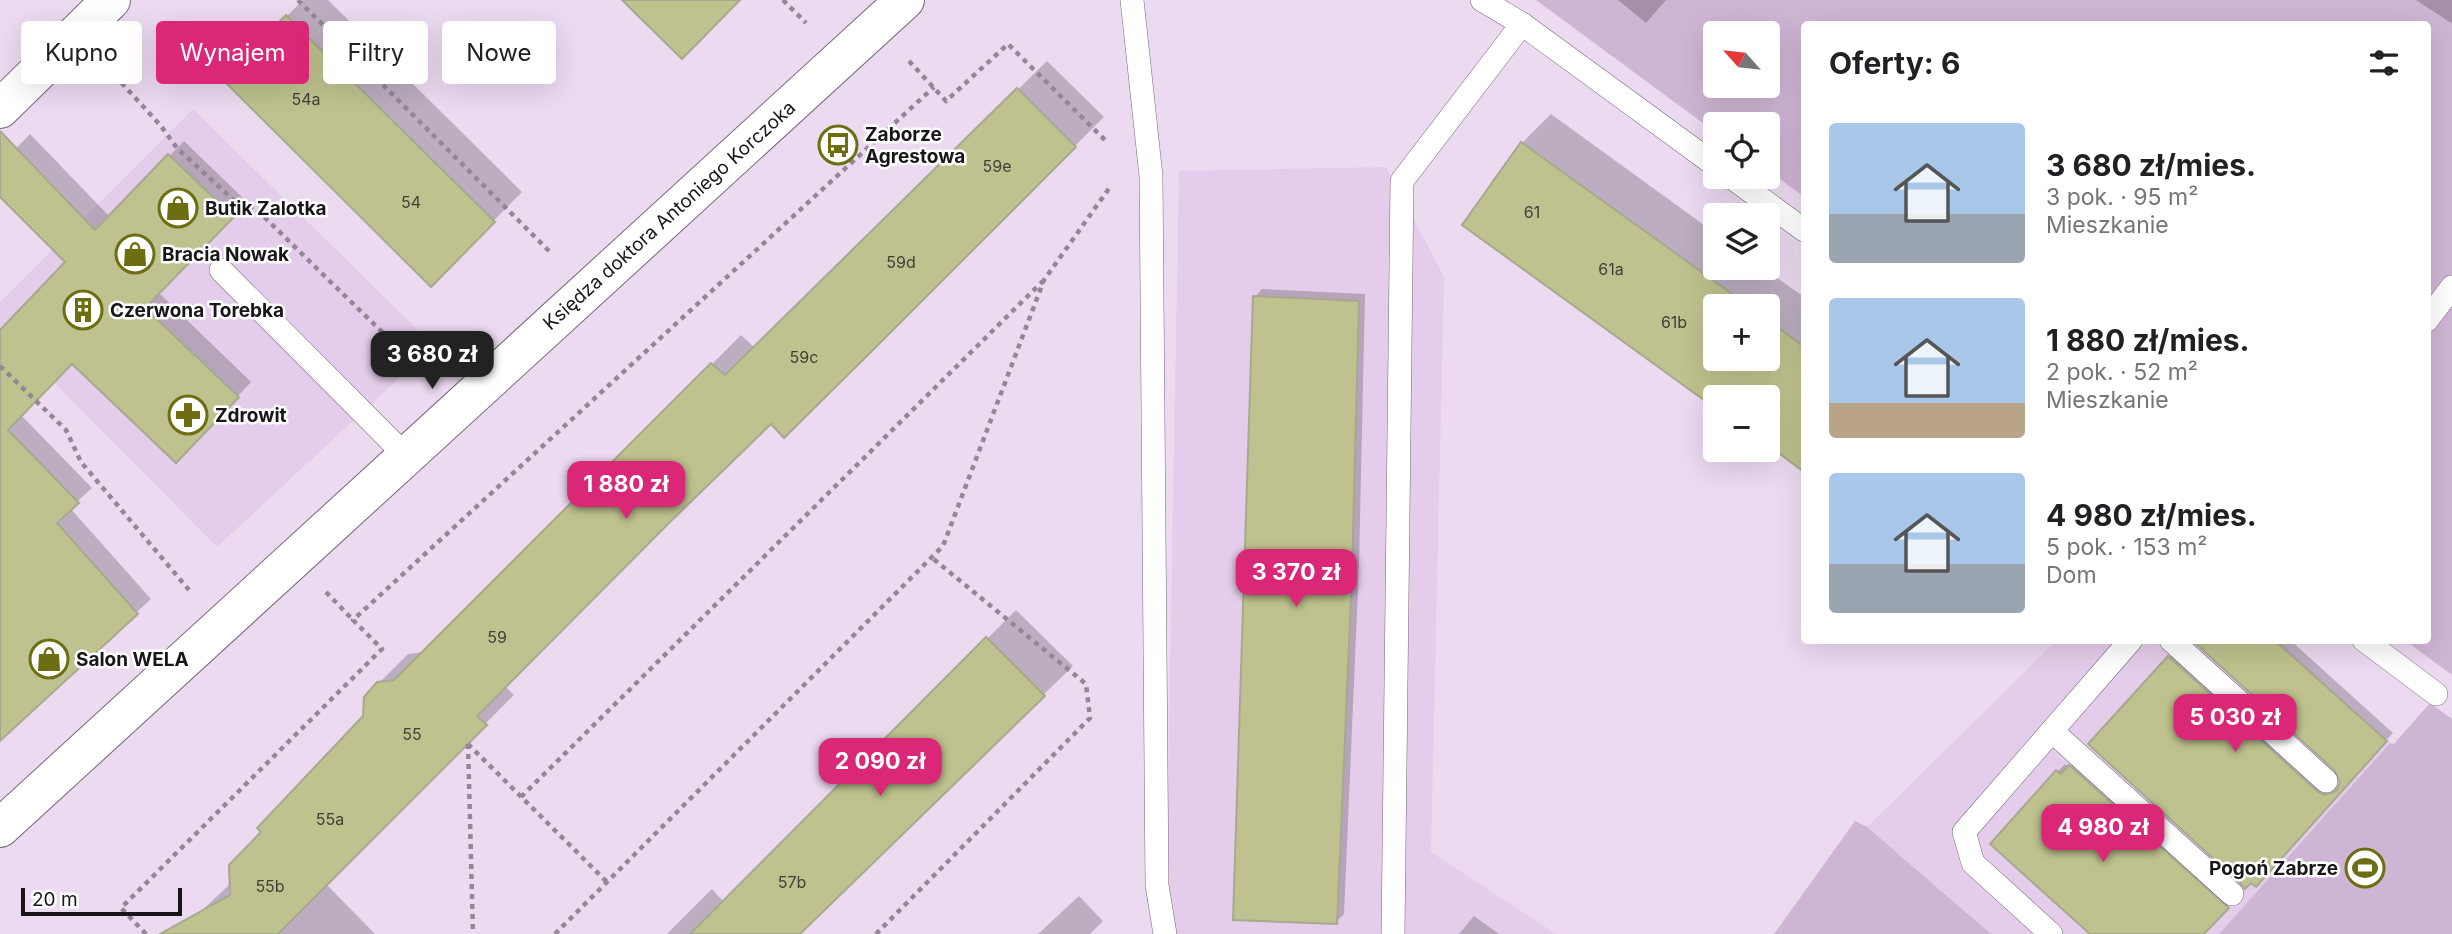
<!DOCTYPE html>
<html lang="pl">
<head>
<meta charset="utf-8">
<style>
	:root { --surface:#fff; --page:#f6f6f6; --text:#202124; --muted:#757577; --accent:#db2777 }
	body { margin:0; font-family:Inter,sans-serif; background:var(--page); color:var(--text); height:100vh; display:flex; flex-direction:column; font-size:26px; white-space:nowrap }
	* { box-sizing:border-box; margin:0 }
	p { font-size:23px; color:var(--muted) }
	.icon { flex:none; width:38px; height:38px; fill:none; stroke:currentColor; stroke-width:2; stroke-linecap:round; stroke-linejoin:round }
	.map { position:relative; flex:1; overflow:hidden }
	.drawer { position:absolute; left:1801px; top:21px; width:630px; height:623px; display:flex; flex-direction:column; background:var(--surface); border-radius:7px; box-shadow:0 7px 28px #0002 }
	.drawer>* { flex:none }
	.banner { position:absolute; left:21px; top:21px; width:665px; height:63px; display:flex; gap:14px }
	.needle { width:46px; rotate:297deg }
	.tools { position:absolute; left:1703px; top:21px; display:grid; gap:14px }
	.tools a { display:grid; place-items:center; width:77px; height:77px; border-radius:7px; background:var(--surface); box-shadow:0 7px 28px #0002; font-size:35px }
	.scale { position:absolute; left:21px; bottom:18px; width:161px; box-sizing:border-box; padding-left:7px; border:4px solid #1a141b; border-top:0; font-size:19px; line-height:24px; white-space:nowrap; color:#1a141b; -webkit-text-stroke:5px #fff; paint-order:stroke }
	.price { position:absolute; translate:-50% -60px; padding:0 16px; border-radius:14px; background:var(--accent); color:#fff; font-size:23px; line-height:46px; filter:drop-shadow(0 2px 4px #0008) }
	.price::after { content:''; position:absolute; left:50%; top:42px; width:21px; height:16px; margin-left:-10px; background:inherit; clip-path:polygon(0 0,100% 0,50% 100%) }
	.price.on { background:#222; color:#fff }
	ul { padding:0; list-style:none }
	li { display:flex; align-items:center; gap:21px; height:175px; padding:0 28px }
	li span { display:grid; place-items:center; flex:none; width:196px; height:140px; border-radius:7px; color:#555 }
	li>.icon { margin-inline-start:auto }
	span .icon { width:84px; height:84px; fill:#fffc; stroke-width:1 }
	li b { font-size:30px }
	h2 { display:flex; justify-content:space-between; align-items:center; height:84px; padding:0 28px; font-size:30px }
	.chip { padding:0 24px; border-radius:7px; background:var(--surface); box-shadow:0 7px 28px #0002; font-size:24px; line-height:63px }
	.chip.on { background:var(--accent); color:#fff }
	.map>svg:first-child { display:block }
	.built { fill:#e4cdea }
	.green { fill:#cfb5d4; fill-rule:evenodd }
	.shadow { fill:#0003; fill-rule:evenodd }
	.building { fill:#bfc28e; stroke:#a7a98f; stroke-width:2 }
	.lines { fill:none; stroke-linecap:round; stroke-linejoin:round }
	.service-casing { stroke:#76667a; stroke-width:24 }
	.minor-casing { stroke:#76667a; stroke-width:40 }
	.tertiary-casing { stroke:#76667a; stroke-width:40 }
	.path { stroke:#938695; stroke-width:4.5; stroke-dasharray:5 5; stroke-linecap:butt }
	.service { stroke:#fff; stroke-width:23 }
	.minor { stroke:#fff; stroke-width:38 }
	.tertiary { stroke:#fff; stroke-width:38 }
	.labels { text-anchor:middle; stroke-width:5; stroke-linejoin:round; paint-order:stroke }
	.number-label { font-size:16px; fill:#434038 }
	.poi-label { font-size:19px; font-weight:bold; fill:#1a141b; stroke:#fff; text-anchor:start }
	.street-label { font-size:19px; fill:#1a141b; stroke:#fff }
</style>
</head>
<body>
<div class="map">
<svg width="2452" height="934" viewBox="0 0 2452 934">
	<rect width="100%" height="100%" fill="#ecdaf0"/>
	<g class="built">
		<path d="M 193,109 L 434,346 L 217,547 L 0,328 L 0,302 Z"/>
		<path d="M 1386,167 L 1444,277 L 1431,852 L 1556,934 L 1173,934 L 1166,890 L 1179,171 Z"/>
		<path d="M 2056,641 L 2279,641 L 2390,743 L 2219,934 L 1991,934 L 1867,827 Z"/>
	</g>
	<g class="green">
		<path d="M 1536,0 L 2452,0 L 2452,675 L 2406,641 L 2427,640 L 2427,24 L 1804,24 L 1804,197 L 1768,170 L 1768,124 L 1715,124 L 1715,132 ZM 1715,33 L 1768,33 L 1768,86 L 1715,86 Z"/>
		<path d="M 2430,703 L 2452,719 L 2452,934 L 2219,934 L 2390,743 L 2394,744 Z"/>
		<path d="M 1855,821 L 1867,827 L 1991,934 L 1774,934 Z"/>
	</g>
	<g class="shadow">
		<path d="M 303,0 L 328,0 L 522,192 L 431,284 L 224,79 Z"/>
		<path d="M 1618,0 L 1666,0 L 1646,23 Z"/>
		<path d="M 2416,0 L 2452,0 L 2452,23 L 2451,23 Z"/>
		<path d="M 1047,61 L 1104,117 L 784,436 L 771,422 L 505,686 L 514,695 L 326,884 L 375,934 L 233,934 L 198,914 L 231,883 L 365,716 L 379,683 L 408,654 L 425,652 L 741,335 L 755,348 Z"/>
		<path d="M 1551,114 L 1715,233 L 1715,268 L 1763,268 L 1804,297 L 1804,469 L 1768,443 L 1768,397 L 1715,397 L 1715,405 L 1522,143 ZM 1715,306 L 1768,306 L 1768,359 L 1715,359 Z"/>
		<path d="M 30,134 L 110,217 L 184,141 L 246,201 L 158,292 L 251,382 L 190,447 L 72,362 L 21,415 L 92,488 L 70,508 L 151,599 L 0,738 L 0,332 L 67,262 L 0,195 L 0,165 Z"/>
		<path d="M 1262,289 L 1365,294 L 1359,566 L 1344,914 L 1336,922 L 1255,297 Z"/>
		<path d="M 1016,610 L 1073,666 L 798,934 L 667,934 L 712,889 L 724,902 Z"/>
		<path d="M 2195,640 L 2290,640 L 2393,733 L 2263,877 L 2252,880 L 2169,657 L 2176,650 L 2324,784 L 2339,788 L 2341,777 L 2337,770 Z"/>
		<path d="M 2078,759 L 2235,899 L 2203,934 L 2093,934 L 2058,771 L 2065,764 L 2069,768 Z"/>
		<path d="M 1079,896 L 1103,921 L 1090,934 L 1038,934 Z"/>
		<path d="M 1474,916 L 1499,934 L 1459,934 Z"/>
	</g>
	<g class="building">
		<path d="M 622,0 L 740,0 L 682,59 Z"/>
		<path d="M 286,15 L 495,222 L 431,287 L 222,79 Z"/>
		<path d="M 1017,88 L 1076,147 L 884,339 L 784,438 L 771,424 L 671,521 L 477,716 L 487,725 L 278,934 L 160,934 L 230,895 L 229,865 L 261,832 L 257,828 L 363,716 L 364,697 L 377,682 L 394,680 L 711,363 L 725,375 Z"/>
		<path d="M 0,131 L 95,230 L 168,154 L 234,217 L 145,308 L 239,397 L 176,463 L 72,364 L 8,430 L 79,503 L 57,523 L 138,614 L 0,741 L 0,330 L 65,262 L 0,197 Z"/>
		<path d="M 1521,142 L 1749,306 L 1715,306 L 1715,359 L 1768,359 L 1768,320 L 1804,347 L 1804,472 L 1768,445 L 1768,397 L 1715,397 L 1715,408 L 1462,225 Z"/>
		<path d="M 1253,296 L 1359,301 L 1352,574 L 1337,924 L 1233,920 Z"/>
		<path d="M 986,637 L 1045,696 L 800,934 L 690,934 Z"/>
		<path d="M 2192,640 L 2274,640 L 2387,741 L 2256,887 L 2251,883 L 2245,889 L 2241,884 L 2088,744 L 2168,656 L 2317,791 L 2324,795 L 2336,791 L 2340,783 L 2335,771 Z"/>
		<path d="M 2069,765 L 2229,908 L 2204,934 L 2090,934 L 1990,844 L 2056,770 L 2061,774 Z"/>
	</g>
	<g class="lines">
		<defs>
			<g id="service">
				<path d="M 1132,0 L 1151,176 L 1157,885 L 1165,934"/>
				<path d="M 1482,0 L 1522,24 L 1715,165"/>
				<path d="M 1731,177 L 1804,230"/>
				<path d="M 221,270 L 406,456"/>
				<path d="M 2427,320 L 2452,287"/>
				<path d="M 2171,640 L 2326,781"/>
				<path d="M 2364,640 L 2436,694"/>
				<path d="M 2052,731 L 2232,894"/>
				<path d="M 1393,934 L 1402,181 L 1522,24"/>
				<path d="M 2051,934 L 1973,863 L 1964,832 L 2131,640"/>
			</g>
			<path id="minor" d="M 0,109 L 111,0"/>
			<path id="tertiary" d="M 0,828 L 905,0"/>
		</defs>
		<use href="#service" class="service-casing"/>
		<use href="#minor" class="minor-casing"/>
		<use href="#tertiary" class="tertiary-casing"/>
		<g class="path">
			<path d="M 298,0 L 552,254"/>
			<path d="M 783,0 L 806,23"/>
			<path d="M 909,61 L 946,101 L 1008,44 L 1107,142"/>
			<path d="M 108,68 L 161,126 L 177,148 L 240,206 L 254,207 L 423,372"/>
			<path d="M 0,366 L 66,430 L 81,462 L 189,590"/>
			<path d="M 326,592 L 353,620"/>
			<path d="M 468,744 L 607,882"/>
			<path d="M 468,744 L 473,934"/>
			<path d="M 521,797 L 1043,281"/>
			<path d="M 146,934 L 121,908 L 382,649 L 353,620 L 934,87"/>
			<path d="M 555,934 L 943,546 L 1044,280 L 1110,187"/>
			<path d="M 876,934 L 1090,718 L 1086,684 L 931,557"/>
		</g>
		<use href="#service" class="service"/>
		<use href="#minor" class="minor"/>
		<use href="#tertiary" class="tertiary"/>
	</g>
	<defs>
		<symbol id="bus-ring" viewBox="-11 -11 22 22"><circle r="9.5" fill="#fff" stroke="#6c6e11" stroke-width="1.5"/><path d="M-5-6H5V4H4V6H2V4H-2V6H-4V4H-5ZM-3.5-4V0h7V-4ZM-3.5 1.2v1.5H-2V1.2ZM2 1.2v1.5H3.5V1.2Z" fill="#6c6e11"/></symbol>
		<symbol id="shop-ring" viewBox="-11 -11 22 22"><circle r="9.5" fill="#fff" stroke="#6c6e11" stroke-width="1.5"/><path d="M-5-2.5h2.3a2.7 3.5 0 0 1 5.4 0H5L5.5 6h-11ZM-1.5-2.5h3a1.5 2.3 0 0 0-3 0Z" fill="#6c6e11"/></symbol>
		<symbol id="building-ring" viewBox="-11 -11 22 22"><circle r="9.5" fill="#fff" stroke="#6c6e11" stroke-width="1.5"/><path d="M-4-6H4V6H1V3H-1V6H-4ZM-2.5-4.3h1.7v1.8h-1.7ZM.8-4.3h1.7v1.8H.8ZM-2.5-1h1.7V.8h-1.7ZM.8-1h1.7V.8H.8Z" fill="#6c6e11"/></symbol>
		<symbol id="pharmacy-ring" viewBox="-11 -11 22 22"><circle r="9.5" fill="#fff" stroke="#6c6e11" stroke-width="1.5"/><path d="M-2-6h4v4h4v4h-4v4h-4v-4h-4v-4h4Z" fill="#6c6e11"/></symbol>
		<symbol id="stadium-ring" viewBox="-11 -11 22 22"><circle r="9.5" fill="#fff" stroke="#6c6e11" stroke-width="1.5"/><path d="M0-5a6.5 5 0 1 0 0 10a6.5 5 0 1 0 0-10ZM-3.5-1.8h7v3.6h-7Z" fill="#6c6e11"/></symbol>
	</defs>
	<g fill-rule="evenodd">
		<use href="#bus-ring" x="816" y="123" width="44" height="44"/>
		<use href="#shop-ring" x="156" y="186" width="44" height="44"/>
		<use href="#shop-ring" x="113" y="232" width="44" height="44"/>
		<use href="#building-ring" x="61" y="288" width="44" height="44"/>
		<use href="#pharmacy-ring" x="166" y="393" width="44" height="44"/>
		<use href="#shop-ring" x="27" y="637" width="44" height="44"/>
		<use href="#stadium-ring" x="2343" y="846" width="44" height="44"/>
	</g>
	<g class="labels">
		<g class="number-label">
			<text x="306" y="105">54a</text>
			<text x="997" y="172">59e</text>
			<text x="411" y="208">54</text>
			<text x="1532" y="218">61</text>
			<text x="901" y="268">59d</text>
			<text x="1611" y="275">61a</text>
			<text x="1674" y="328">61b</text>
			<text x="804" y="363">59c</text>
			<text x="497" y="643">59</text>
			<text x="412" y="740">55</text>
			<text x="330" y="825">55a</text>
			<text x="792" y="888">57b</text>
			<text x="270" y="892">55b</text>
		</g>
		<g class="poi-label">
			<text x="865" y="141">Zaborze<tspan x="865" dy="22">Agrestowa</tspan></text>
			<text x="205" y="215">Butik Zalotka</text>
			<text x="162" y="261">Bracia Nowak</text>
			<text x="110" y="317">Czerwona Torebka</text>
			<text x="215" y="422">Zdrowit</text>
			<text x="76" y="666">Salon WELA</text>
			<text x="2338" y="875" text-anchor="end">Pogoń Zabrze</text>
		</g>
		<g class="street-label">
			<text transform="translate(669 215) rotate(-42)" y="7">Księdza doktora Antoniego Korczoka</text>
		</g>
	</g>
</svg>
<div class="tools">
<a><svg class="needle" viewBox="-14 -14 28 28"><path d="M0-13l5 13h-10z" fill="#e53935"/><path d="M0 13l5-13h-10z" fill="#757577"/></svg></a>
<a><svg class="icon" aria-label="locate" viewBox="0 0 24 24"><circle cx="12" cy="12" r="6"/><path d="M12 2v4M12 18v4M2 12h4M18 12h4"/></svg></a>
<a><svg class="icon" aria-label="layers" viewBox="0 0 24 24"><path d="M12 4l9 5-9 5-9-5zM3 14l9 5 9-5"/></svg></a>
<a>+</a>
<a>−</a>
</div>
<div class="scale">20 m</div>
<b class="price on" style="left:432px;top:391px">3 680 zł</b>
<b class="price" style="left:626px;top:521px">1 880 zł</b>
<b class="price" style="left:1296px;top:609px">3 370 zł</b>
<b class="price" style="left:2235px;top:754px">5 030 zł</b>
<b class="price" style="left:880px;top:798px">2 090 zł</b>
<b class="price" style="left:2103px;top:864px">4 980 zł</b>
<div class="banner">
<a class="chip">Kupno</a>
<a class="chip on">Wynajem</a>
<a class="chip">Filtry</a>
<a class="chip">Nowe</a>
</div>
<section class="drawer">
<h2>Oferty: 6<svg class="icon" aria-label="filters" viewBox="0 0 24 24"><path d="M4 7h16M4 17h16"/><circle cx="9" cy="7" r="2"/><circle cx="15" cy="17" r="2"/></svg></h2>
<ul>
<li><span style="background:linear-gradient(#a9c7e8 65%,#9aa5b1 0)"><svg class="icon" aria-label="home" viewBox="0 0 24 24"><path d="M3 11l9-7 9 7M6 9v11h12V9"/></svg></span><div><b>3 680 zł/mies.</b><p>3 pok. · 95 m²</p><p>Mieszkanie</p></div></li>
<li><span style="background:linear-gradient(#a9c7e8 75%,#b9a48a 0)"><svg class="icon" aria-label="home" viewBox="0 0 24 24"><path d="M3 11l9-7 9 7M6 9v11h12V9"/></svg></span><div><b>1 880 zł/mies.</b><p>2 pok. · 52 m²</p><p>Mieszkanie</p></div></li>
<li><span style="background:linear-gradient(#a9c7e8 65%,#9aa5b1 0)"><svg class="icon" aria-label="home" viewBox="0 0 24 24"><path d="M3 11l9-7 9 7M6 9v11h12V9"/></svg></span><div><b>4 980 zł/mies.</b><p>5 pok. · 153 m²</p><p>Dom</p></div></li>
</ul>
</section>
</div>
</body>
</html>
